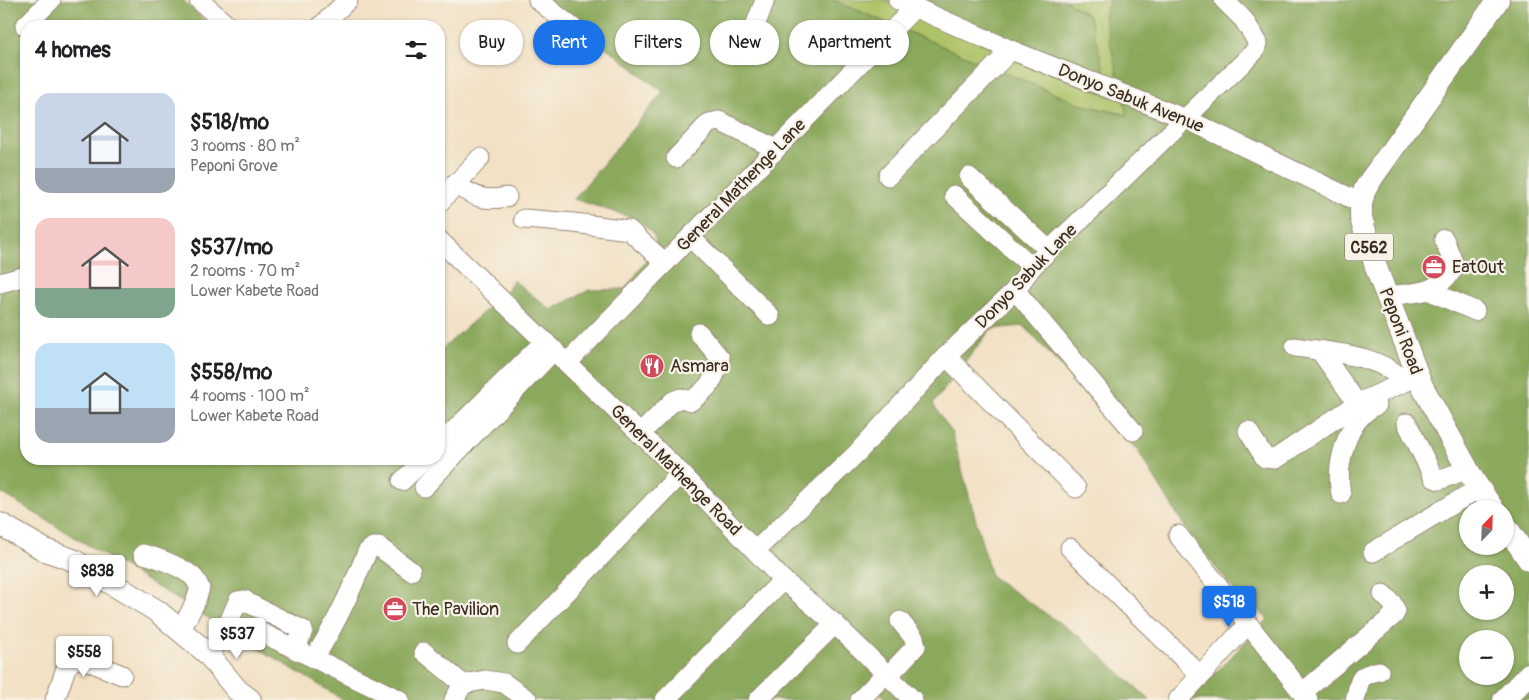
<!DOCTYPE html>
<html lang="en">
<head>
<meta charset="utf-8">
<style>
	:root { --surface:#fff; --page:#f2f2f2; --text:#202124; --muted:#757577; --accent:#1a73e8 }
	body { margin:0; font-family:Pangolin,sans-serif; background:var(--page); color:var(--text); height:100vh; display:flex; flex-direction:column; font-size:19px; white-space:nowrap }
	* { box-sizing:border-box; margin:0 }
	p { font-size:16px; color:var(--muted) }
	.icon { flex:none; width:28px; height:28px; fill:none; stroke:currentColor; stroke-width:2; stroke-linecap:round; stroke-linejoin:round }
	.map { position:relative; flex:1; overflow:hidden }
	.details { position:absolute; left:20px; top:20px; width:425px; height:445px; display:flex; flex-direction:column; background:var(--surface); border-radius:20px; box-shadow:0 1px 4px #0004 }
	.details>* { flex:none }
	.guide { position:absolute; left:460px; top:20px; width:475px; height:45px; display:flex; gap:10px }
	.needle { width:32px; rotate:23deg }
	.tools { position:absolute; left:1459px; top:500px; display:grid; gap:10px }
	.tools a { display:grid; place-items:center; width:55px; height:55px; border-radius:50%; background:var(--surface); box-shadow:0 1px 4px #0004; font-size:25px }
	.price { position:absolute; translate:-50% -42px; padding:0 11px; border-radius:5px; background:#fff; color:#222; font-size:16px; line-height:32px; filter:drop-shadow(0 1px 2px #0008) }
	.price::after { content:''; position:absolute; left:50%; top:30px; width:15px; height:11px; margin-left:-8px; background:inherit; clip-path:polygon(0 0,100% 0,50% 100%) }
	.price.current { background:var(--accent); color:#fff }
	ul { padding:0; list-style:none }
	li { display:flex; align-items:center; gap:15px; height:125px; padding:0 15px }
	li span { display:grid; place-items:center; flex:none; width:140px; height:100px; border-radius:15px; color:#555 }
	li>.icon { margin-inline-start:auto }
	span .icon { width:60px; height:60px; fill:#fffc; stroke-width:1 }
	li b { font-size:21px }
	h2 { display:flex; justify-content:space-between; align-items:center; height:60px; padding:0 15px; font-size:21px }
	.tag { padding:0 18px; border-radius:22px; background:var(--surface); box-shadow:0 1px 4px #0004; font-size:18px; line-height:45px }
	.tag.current { background:var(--accent); color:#fff }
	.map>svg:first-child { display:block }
	.green { fill:#adc368; stroke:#747643 }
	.forest { fill:#8aa95c; stroke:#626a3d; fill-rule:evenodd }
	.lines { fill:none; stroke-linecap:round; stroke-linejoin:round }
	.minor-casing { stroke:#968672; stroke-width:21 }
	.major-casing { stroke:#968672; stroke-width:24 }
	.minor { stroke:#fff; stroke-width:19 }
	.major { stroke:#fff; stroke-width:22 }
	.labels { text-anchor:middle; stroke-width:4.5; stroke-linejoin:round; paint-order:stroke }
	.shield { fill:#f7f3e8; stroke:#73665b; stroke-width:1 }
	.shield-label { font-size:16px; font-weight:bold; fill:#3b2a1e }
	.street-label { font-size:18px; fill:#3b2a1e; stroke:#f7f3e8 }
	.poi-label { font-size:18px; fill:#3b2a1e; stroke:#f7f3e8; text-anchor:start }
</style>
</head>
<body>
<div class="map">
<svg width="1529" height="700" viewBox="0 0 1529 700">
	<rect width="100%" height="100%" fill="#f7f3e8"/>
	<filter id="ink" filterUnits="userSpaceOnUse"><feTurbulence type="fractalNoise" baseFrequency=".02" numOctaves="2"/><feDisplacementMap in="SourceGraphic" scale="10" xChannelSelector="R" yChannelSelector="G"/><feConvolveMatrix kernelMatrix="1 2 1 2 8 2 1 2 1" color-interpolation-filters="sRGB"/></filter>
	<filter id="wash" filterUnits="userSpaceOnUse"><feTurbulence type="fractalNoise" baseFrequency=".0096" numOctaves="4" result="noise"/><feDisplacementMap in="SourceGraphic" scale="20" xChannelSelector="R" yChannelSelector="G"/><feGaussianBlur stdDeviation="1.12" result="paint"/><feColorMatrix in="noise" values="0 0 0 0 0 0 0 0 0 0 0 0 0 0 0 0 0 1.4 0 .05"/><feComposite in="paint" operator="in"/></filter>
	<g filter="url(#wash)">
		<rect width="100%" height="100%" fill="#f2e1c5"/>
		<path class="green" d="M 833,0 L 883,0 L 1032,65 L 1089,16 L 1065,0 L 1110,0 L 1104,16 L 1128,115 L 1079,104 Z"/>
		<g class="forest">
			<path d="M 0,0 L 183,0 L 210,26 L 26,26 L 26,459 L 317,459 L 319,460 L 320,459 L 439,459 L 439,352 L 508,290 L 513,280 L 551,310 L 589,290 L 625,289 L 657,247 L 654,235 L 639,220 L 574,199 L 663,92 L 546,0 L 833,0 L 1079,104 L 1127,115 L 1104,16 L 1110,0 L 1529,0 L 1529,700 L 1189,700 L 1268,619 L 1234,590 L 1191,537 L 1138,451 L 1024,326 L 991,329 L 933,404 L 952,433 L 991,576 L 1080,637 L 1150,700 L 886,700 L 880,694 L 874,700 L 344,700 L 0,492 ZM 1468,509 L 1505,509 L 1505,546 L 1468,546 ZM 1468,574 L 1505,574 L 1505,611 L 1468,611 ZM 1468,639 L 1505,639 L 1505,676 L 1468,676 Z"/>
			<path d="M 883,0 L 1065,0 L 1089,16 L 1112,97 L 1032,65 Z"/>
		</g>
	</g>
	<g filter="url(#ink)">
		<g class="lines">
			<defs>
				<g id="minor">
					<path d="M 199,0 L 228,26"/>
					<path d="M 538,0 L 583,36"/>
					<path d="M 898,0 L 1011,50 L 1186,119 L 1361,203"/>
					<path d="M 25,26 L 51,0"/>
					<path d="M 321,26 L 348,0"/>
					<path d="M 755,26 L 765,0"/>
					<path d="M 676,158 L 709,123 L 719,121 L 768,145 L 774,152"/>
					<path d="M 888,176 L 1011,50"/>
					<path d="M 969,177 L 1049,250"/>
					<path d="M 454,184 C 474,196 483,202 507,197"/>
					<path d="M 954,195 L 1032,267"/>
					<path d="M 439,203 L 480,158"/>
					<path d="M 524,219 L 574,223 L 629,230 L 665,263"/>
					<path d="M 690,237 L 770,316"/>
					<path d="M 439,240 L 681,473 L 783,580 L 835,624 L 913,700"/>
					<path d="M 0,283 L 26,276"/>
					<path d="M 1015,290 L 1133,431"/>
					<path d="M 1428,290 L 1475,311"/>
					<path d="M 1388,296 C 1400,294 1415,294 1427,290 C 1435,288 1455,273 1454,265 L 1444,239"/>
					<path d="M 1295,347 C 1331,353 1378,353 1405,382"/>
					<path d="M 1320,351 L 1352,396"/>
					<path d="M 946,356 L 1076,488"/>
					<path d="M 567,363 L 915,7"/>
					<path d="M 1407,423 L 1434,478 L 1439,480 L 1468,469"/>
					<path d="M 1248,431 L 1265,458 L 1275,459 L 1360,402 L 1418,376"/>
					<path d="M 640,434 L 673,401 L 681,398 L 691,401 C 710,387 714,381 720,358 L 699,333"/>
					<path d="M 439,445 L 545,341"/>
					<path d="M 402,481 L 425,459"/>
					<path d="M 424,487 L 554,350"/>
					<path d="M 1341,494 C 1335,464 1347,418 1377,405"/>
					<path d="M 1178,535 L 1308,700"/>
					<path d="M 1070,548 L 1201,676"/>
					<path d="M 756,550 L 856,454 L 946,356 L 1015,290 L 1032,267 L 1254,52 L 1258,43 L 1244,20 L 1224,0"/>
					<path d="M 1373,552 L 1479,488"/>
					<path d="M 143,554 C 156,557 176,565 188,573 C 194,576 197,582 200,588 L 195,603 L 181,630"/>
					<path d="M 228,633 L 228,624 L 238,601 L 245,600 L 248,603 L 303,630 L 296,650"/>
					<path d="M 517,644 L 681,473"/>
					<path d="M 424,652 L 463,684"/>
					<path d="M 207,653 C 226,636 230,628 258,631 L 400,700"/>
					<path d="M 314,658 C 336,625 352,589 367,552 L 373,547 L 379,547 L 411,571"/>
					<path d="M 888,676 L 916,646 L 914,638 L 900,621"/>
					<path d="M 1302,693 L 1394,615 L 1396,611 L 1392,603 L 1383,594"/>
					<path d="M 55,700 L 66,668 L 74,658 L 88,661 L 122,675"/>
					<path d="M 454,700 L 463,684 L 485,680 L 504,683 L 528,700"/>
					<path d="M 665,700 L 783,580"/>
					<path d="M 758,700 L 835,624"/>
					<path d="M 860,700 L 886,673"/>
					<path d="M 1178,700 L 1248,624"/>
					<path d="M 1355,700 C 1361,681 1355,676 1379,671"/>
				</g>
				<g id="major">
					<path d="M 1493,509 L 1474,481 L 1422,386 L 1378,273 L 1361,218 L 1361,203 L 1365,189 L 1372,178 L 1498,0"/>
					<path d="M 0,524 L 45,550 L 73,560 L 157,611 L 207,653 L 237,690 L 250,700"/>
					<path d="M 1505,525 L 1529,560"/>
					<path d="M 1504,700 L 1529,674"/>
				</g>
			</defs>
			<use href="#minor" class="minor-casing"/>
			<use href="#major" class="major-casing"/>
			<use href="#minor" class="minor"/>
			<use href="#major" class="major"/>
		</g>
	</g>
	<defs>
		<symbol id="office-disc" viewBox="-11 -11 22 22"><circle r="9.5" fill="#d1495b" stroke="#f7f3e8"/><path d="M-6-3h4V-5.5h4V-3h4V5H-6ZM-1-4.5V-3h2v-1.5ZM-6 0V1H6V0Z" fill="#fff"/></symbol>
		<symbol id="restaurant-disc" viewBox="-11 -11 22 22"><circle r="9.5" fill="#d1495b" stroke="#f7f3e8"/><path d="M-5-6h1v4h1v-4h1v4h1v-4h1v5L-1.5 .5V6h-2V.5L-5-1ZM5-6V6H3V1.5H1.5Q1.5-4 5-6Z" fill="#fff"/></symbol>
	</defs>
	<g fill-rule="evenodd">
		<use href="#office-disc" x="1420" y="253" width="28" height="28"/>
		<use href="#restaurant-disc" x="638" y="352" width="28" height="28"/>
		<use href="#office-disc" x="381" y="595" width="28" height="28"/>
	</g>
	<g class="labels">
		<rect class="shield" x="1345" y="233.5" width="48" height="27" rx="4"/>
		<g class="shield-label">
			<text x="1369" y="253">C562</text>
		</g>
		<g class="street-label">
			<text transform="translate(1131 98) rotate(22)" y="6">Donyo Sabuk Avenue</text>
			<text transform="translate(741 185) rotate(-46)" y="6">General Mathenge Lane</text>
			<text transform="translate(1026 276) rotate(-46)" y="6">Donyo Sabuk Lane</text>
			<text transform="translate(1401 331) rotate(69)" y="6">Peponi Road</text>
			<text transform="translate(676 470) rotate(45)" y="6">General Mathenge Road</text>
		</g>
		<g class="poi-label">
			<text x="1452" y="273">EatOut</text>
			<text x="670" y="372">Asmara</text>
			<text x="412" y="615">The Pavilion</text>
		</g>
	</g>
</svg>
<div class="tools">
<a><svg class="needle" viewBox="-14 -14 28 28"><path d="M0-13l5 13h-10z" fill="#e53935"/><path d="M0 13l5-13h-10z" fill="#757577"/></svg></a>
<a>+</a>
<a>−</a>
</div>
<b class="price" style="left:97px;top:597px">$838</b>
<b class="price current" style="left:1229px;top:628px">$518</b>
<b class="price" style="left:237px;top:660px">$537</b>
<b class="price" style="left:84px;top:678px">$558</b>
<div class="guide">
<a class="tag">Buy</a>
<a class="tag current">Rent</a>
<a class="tag">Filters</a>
<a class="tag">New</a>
<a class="tag">Apartment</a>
</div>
<section class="details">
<h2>4 homes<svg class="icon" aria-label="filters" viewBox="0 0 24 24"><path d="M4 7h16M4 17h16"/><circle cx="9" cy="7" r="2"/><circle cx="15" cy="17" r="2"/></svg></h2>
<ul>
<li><span style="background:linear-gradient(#c9d6e8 75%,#9aa5b1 0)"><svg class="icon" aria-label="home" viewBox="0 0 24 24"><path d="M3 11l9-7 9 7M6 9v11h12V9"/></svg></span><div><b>$518/mo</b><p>3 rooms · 80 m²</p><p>Peponi Grove</p></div></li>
<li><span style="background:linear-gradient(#f6c9c9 70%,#7fa58c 0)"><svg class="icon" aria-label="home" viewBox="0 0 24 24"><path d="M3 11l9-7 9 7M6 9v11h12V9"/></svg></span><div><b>$537/mo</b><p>2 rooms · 70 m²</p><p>Lower Kabete Road</p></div></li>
<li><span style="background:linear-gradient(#bfe0f5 65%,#9aa5b1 0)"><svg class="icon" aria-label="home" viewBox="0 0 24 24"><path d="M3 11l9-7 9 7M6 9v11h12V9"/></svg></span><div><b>$558/mo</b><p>4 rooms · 100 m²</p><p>Lower Kabete Road</p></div></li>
</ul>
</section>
</div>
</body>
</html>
